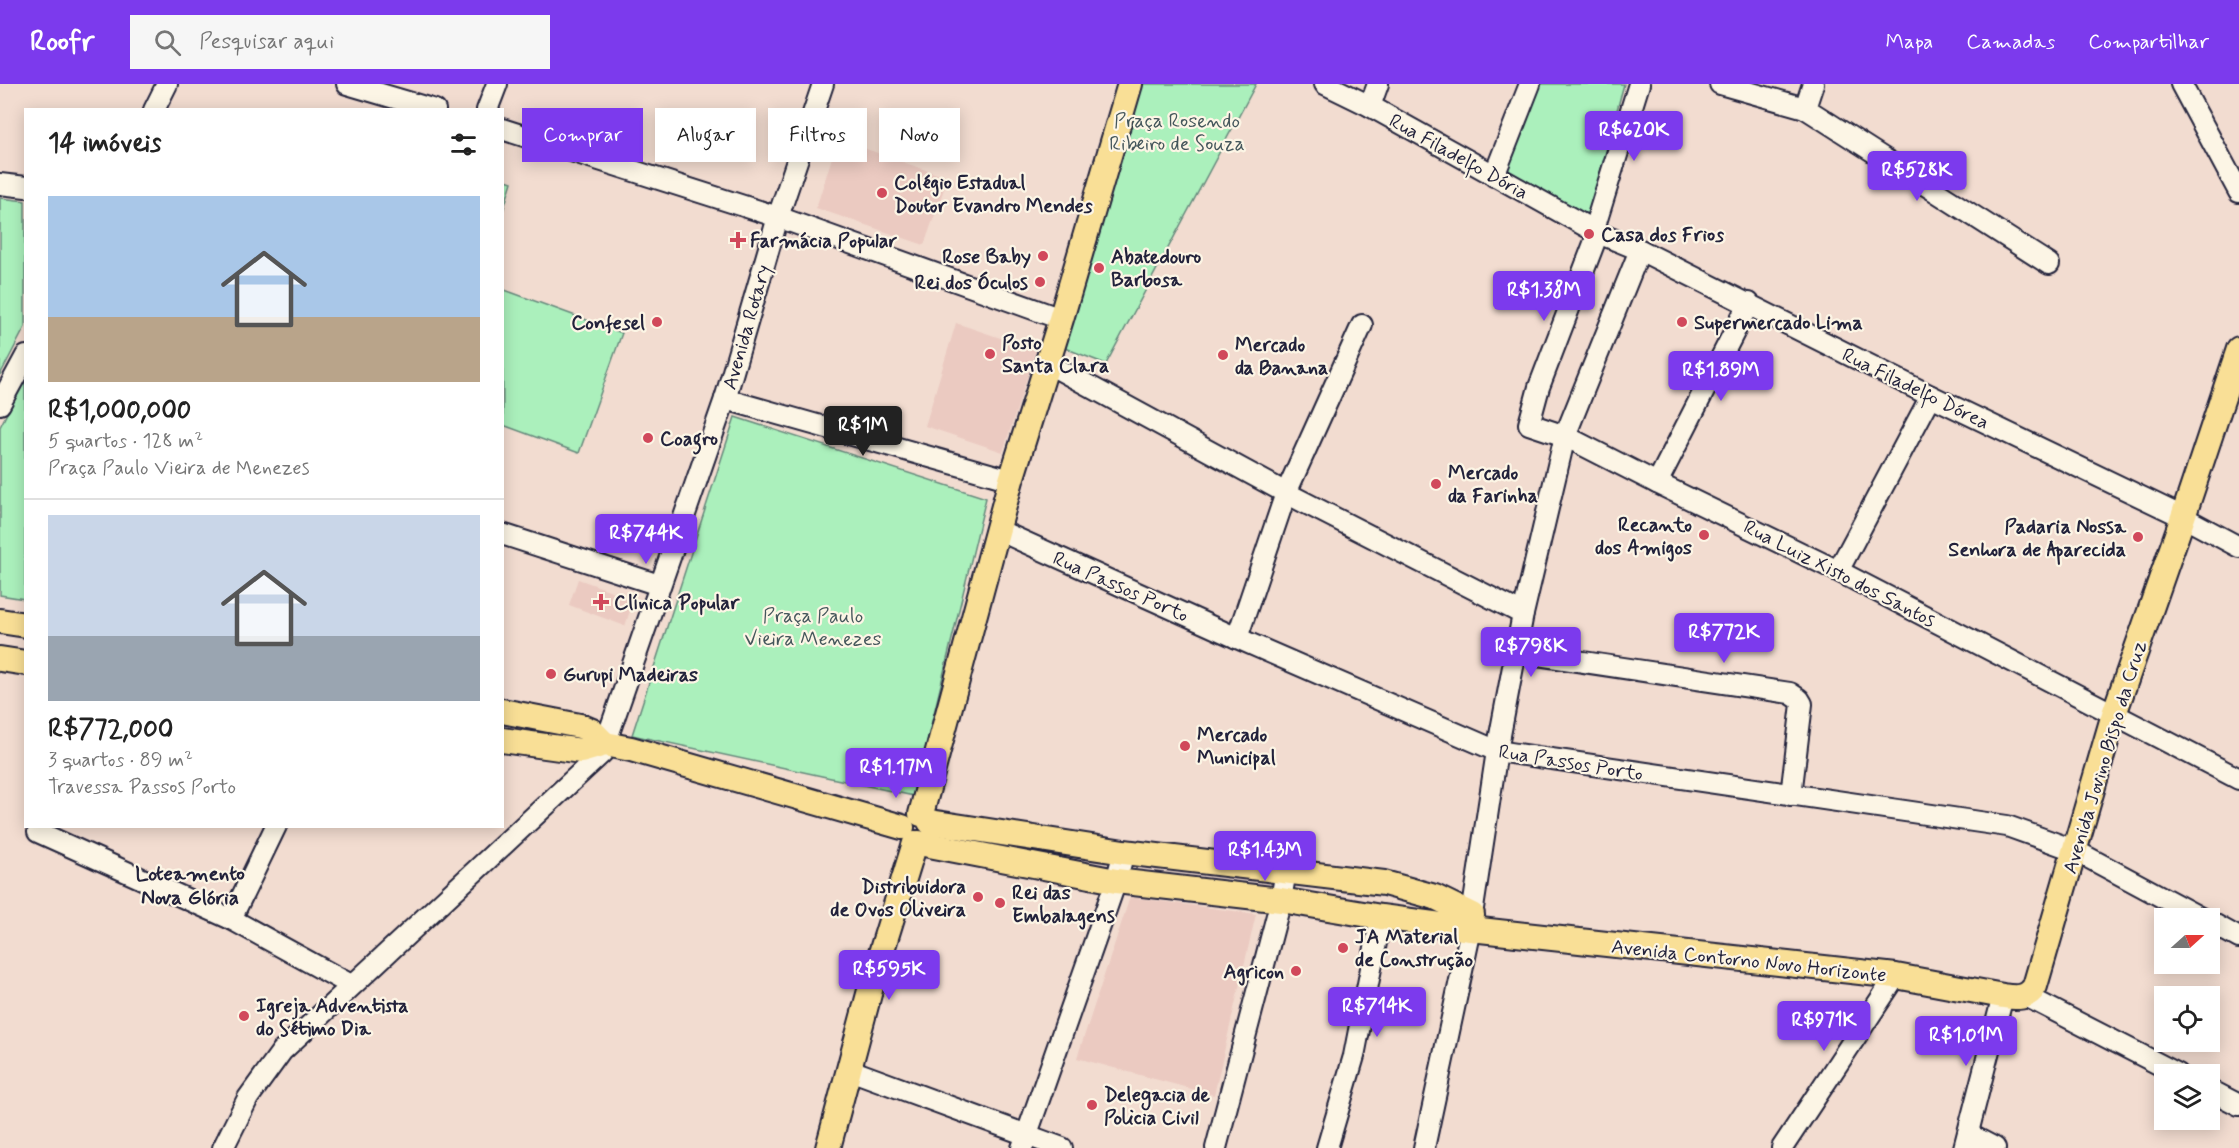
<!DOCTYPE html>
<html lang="pt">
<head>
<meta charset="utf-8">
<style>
	:root { --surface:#fff; --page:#f6f6f6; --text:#222; --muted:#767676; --line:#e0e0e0; --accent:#7c3aed }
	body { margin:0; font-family:Mynerve,sans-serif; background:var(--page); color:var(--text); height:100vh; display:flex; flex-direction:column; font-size:22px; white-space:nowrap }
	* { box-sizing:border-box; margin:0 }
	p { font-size:20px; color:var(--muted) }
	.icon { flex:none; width:33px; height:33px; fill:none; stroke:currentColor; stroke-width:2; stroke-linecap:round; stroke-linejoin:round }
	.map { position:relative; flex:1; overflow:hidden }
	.panel { position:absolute; left:24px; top:24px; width:480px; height:720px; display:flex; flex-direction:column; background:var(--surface); border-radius:0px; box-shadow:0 3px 15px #0003 }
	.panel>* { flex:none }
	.banner { position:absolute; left:522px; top:24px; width:570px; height:54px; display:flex; gap:12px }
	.needle { width:39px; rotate:69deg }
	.controls { position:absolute; left:2154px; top:824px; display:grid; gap:12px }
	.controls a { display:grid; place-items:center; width:66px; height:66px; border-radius:0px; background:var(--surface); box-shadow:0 3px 15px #0003; font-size:30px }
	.price { position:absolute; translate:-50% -51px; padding:0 14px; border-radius:6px; background:var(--accent); color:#fff; font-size:20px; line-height:39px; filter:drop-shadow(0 2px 3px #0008) }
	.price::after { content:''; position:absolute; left:50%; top:36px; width:18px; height:14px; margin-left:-9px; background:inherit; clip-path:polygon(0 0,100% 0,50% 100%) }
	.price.selected { background:#222; color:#fff }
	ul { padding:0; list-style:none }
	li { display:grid; align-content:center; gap:12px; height:318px; padding:0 24px }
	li+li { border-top:2px solid var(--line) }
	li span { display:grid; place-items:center; height:186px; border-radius:0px; color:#555 }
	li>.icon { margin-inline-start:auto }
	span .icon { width:108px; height:108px; fill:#fffc; stroke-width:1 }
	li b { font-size:26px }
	h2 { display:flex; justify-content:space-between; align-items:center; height:72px; padding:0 24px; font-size:26px }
	.pill { padding:0 21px; border-radius:0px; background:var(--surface); box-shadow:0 3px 15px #0003; font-size:21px; line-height:54px }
	.pill.selected { background:var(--accent); color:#fff }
	header { display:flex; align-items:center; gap:36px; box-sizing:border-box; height:84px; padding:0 30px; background:var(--accent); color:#fff }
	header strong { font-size:28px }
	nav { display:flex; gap:33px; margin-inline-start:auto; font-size:21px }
	.search { width:420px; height:54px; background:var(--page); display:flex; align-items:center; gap:15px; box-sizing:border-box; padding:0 21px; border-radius:0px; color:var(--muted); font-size:22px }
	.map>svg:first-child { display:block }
	.built { fill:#ebcac1 }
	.green { fill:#abf0bc; stroke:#66897c; stroke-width:1.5 }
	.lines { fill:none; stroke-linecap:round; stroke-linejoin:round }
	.minor-casing { stroke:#22223b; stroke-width:24 }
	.major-casing { stroke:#22223b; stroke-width:28 }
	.minor { stroke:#fcf5e5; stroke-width:20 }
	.major { stroke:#f9df96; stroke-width:24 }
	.poi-dot { fill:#d1495b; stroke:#fcf5e5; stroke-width:2 }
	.labels { text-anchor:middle; stroke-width:4.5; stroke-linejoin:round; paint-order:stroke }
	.park-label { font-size:20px; fill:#44565b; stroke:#fcf5e5 }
	.street-label { font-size:20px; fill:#22223b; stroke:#fcf5e5 }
	.poi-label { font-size:20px; font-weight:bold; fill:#22223b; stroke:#fcf5e5; text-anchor:start }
	.neighbourhood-label { font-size:21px; font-weight:bold; fill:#22223b; stroke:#fcf5e5 }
</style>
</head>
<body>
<header>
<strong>Roofr</strong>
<div class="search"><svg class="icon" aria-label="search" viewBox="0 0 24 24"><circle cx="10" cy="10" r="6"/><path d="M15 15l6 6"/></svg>Pesquisar aqui</div>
<nav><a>Mapa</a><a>Camadas</a><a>Compartilhar</a></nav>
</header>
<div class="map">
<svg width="2239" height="1064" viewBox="0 0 2239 1064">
	<rect width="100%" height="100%" fill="#f2dcd0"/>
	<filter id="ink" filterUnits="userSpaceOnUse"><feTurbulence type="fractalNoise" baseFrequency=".0167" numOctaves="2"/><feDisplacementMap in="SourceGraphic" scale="12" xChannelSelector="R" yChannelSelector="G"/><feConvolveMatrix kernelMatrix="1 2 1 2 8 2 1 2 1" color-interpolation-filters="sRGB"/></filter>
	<g filter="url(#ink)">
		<g class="built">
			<path d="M 838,55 L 948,94 L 924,161 L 816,124 Z"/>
			<path d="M 956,239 L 1036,266 L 1003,368 L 925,342 Z"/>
			<path d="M 578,495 L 634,515 L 625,542 L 569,521 Z"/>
			<path d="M 1130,813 L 1256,830 L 1214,1011 L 1077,974 Z"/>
		</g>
		<g class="green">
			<path d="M 1143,0 L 1256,0 L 1106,280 L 1062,263 Z"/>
			<path d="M 1540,0 L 1624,0 L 1588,134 L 1506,85 Z"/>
			<path d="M 503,95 L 512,98 L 503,127 L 502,95 Z"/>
			<path d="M 0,114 L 25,117 L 25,243 L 0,291 Z"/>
			<path d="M 502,205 L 622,249 L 579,369 L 503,341 Z"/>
			<path d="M 25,294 L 25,515 L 0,511 L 0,343 Z"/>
			<path d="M 735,333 L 986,414 L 914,712 L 632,651 Z"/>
		</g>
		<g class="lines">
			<defs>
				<g id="minor">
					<path d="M 347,0 L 435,26"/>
					<path d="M 1325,0 L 1370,22 L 1598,149 L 1640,166 L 1931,312 L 2183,433 L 2239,463"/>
					<path d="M 1720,0 L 1805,24 L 2049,180"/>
					<path d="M 2181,0 L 2239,108"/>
					<path d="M 1370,22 L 1378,0"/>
					<path d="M 1805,24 L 1813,0"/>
					<path d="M 154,26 L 167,0"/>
					<path d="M 487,26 L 497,0"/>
					<path d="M 502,45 L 778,133 L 1061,235"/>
					<path d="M 1494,92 L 1530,0"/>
					<path d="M 0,100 L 26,103"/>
					<path d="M 1594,145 L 1639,0"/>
					<path d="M 1598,149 L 1539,303 L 1529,340 L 1565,352 L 1657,399 L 1838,487 L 2239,695"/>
					<path d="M 1047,279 L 1286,409 L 1523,530"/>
					<path d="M 725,315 L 1011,396"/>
					<path d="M 0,320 L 26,272"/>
					<path d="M 1657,399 L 1749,219"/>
					<path d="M 998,446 L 1237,554 L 1497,667 L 2007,742 L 2074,766 L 2201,834"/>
					<path d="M 502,450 L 659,501"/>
					<path d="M 1838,487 L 1931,312"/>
					<path d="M 1237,554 L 1286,409 L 1362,241"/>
					<path d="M 1517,568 L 1790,609 L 1799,615 L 1802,620 L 1791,711"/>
					<path d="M 38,748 L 231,835 L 351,901"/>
					<path d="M 1472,831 L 1497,667 L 1523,530 L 1565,352 L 1640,166"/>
					<path d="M 231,835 L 276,742"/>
					<path d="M 2210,838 L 2239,854"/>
					<path d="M 2026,912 L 2178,990"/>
					<path d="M 850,986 L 1062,1064"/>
					<path d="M 2210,1006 L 2239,1021"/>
					<path d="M 1968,1050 L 1995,1064"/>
					<path d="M 223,1064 L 248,1014 L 282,967 L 602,669 L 725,315 L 778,133 L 823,0"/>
					<path d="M 1022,1064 L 1116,797 L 1124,768"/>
					<path d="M 1216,1064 L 1281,816 L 1286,786"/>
					<path d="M 1327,1064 L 1354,972 L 1381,833"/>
					<path d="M 1424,1064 L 1471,845"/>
					<path d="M 1782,1064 L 1896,892"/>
					<path d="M 1964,1064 L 2003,912"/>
				</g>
				<g id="major">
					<path d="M 0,537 L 26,541"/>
					<path d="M 0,575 L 26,579"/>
					<path d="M 502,627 L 580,642 L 592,647 L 605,660"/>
					<path d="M 502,656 L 581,667 L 605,660 L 631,665 L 902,743"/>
					<path d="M 921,730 L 1011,396 L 1061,235 L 1130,0"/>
					<path d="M 930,738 L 1124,768 L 1384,799 L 1435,813 L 1472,831 L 1471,845"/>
					<path d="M 919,759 L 1116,797 L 1281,816 L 1381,833 L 1471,845 L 1896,892 L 2003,912 C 2016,914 2028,915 2035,902 L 2114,630 L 2183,433 L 2239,265"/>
					<path d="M 828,1064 L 873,895 L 915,759"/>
				</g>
			</defs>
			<use href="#minor" class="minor-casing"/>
			<use href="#major" class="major-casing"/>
			<use href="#minor" class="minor"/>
			<use href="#major" class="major"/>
		</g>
	</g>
	<g class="poi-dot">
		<circle cx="882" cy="109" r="6"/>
		<circle cx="1589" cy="150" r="6"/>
		<path d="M735 147h6v6h6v6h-6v6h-6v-6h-6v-6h6z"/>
		<circle cx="1043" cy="172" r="6"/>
		<circle cx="1099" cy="184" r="6"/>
		<circle cx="1040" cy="198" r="6"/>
		<circle cx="657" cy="238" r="6"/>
		<circle cx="1682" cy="238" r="6"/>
		<circle cx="990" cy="270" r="6"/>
		<circle cx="1223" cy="271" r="6"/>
		<circle cx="648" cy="354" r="6"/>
		<circle cx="1436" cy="400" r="6"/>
		<circle cx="1704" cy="451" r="6"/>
		<circle cx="2138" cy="453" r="6"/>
		<path d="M598 509h6v6h6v6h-6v6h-6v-6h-6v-6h6z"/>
		<circle cx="551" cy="590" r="6"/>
		<circle cx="1185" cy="662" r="6"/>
		<circle cx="978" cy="813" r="6"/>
		<circle cx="1000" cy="819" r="6"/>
		<circle cx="1343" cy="864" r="6"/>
		<circle cx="1296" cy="887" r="6"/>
		<circle cx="244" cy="932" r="6"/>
		<circle cx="1092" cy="1021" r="6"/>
	</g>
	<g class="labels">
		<g class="park-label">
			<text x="1177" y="43">Praça Rosendo<tspan x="1177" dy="23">Ribeiro de Souza</tspan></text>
			<text x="813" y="538">Praça Paulo<tspan x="813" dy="23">Vieira Menezes</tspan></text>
		</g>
		<g class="street-label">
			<text transform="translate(1459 72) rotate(29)" y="7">Rua Filadelfo Dória</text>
			<text transform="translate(746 243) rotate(-74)" y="7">Avenida Rotary</text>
			<text transform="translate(1916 304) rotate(26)" y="7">Rua Filadelfo Dórea</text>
			<text transform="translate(1840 489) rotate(27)" y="7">Rua Luiz Xisto dos Santos</text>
			<text transform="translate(1121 502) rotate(24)" y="7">Rua Passos Porto</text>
			<text transform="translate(2104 673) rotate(-73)" y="7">Avenida Jovino Bispo da Cruz</text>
			<text transform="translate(1571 678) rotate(9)" y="7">Rua Passos Porto</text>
			<text transform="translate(1749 876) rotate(6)" y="7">Avenida Contorno Novo Horizonte</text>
		</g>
		<g class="poi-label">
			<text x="894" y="105">Colégio Estadual<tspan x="894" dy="23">Doutor Evandro Mendes</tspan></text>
			<text x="1601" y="157">Casa dos Frios</text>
			<text x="750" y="163">Farmácia Popular</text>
			<text x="1031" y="179" text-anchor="end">Rose Baby</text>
			<text x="1111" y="179">Abatedouro<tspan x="1111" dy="23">Barbosa</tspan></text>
			<text x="1028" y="205" text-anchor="end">Rei dos Óculos</text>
			<text x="645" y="245" text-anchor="end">Confesel</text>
			<text x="1694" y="245">Supermercado Lima</text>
			<text x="1002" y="265">Posto<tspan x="1002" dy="23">Santa Clara</tspan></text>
			<text x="1235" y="267">Mercado<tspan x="1235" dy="23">da Banana</tspan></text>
			<text x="660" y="361">Coagro</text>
			<text x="1448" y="395">Mercado<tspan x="1448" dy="23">da Farinha</tspan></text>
			<text x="1692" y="447" text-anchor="end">Recanto<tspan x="1692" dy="23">dos Amigos</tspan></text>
			<text x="2126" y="449" text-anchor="end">Padaria Nossa<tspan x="2126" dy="23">Senhora de Aparecida</tspan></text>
			<text x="614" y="525">Clínica Popular</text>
			<text x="563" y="597">Gurupi Madeiras</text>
			<text x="1197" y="657">Mercado<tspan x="1197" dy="23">Municipal</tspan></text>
			<text x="966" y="809" text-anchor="end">Distribuidora<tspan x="966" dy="23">de Ovos Oliveira</tspan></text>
			<text x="1012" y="815">Rei das<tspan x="1012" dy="23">Embalagens</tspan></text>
			<text x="1355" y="859">JA Material<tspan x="1355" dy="23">de Construção</tspan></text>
			<text x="1284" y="894" text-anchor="end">Agricon</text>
			<text x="256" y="928">Igreja Adventista<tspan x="256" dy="23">do Sétimo Dia</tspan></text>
			<text x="1104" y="1017">Delegacia de<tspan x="1104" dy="23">Policia Civil</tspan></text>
		</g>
		<g class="neighbourhood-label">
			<text x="190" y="796">Loteamento<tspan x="190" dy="24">Nova Glória</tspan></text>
		</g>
	</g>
</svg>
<div class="controls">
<a><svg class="needle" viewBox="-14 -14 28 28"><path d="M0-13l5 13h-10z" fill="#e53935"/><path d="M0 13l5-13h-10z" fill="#767676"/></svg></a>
<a><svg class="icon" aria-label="locate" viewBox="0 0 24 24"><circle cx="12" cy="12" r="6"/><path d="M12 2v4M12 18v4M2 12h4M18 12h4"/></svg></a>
<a><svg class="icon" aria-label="layers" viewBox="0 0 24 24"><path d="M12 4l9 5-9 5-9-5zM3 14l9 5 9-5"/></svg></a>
</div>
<b class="price" style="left:1634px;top:78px">R$620K</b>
<b class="price" style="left:1917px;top:118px">R$528K</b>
<b class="price" style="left:1544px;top:238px">R$1.38M</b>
<b class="price" style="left:1721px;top:318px">R$1.89M</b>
<b class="price selected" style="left:863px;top:373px">R$1M</b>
<b class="price" style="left:646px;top:481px">R$744K</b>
<b class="price" style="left:1724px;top:580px">R$772K</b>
<b class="price" style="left:1531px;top:594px">R$798K</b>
<b class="price" style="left:896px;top:715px">R$1.17M</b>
<b class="price" style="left:1265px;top:798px">R$1.43M</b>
<b class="price" style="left:889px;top:917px">R$595K</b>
<b class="price" style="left:1377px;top:954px">R$714K</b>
<b class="price" style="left:1824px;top:968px">R$971K</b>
<b class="price" style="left:1966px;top:983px">R$1.01M</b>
<div class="banner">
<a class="pill selected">Comprar</a>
<a class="pill">Alugar</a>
<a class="pill">Filtros</a>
<a class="pill">Novo</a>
</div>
<section class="panel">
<h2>14 imóveis<svg class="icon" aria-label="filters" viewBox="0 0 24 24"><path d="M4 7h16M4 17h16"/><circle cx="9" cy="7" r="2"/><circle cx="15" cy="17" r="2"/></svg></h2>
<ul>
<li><span style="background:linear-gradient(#a9c7e8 65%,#b9a48a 0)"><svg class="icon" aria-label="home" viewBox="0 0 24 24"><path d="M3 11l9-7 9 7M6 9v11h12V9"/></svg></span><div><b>R$1,000,000</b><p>5 quartos · 128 m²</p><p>Praça Paulo Vieira de Menezes</p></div></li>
<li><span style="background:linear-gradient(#c9d6e8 65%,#9aa5b1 0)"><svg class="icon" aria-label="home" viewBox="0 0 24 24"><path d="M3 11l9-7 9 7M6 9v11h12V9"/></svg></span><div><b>R$772,000</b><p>3 quartos · 89 m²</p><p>Travessa Passos Porto</p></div></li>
</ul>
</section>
</div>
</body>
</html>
